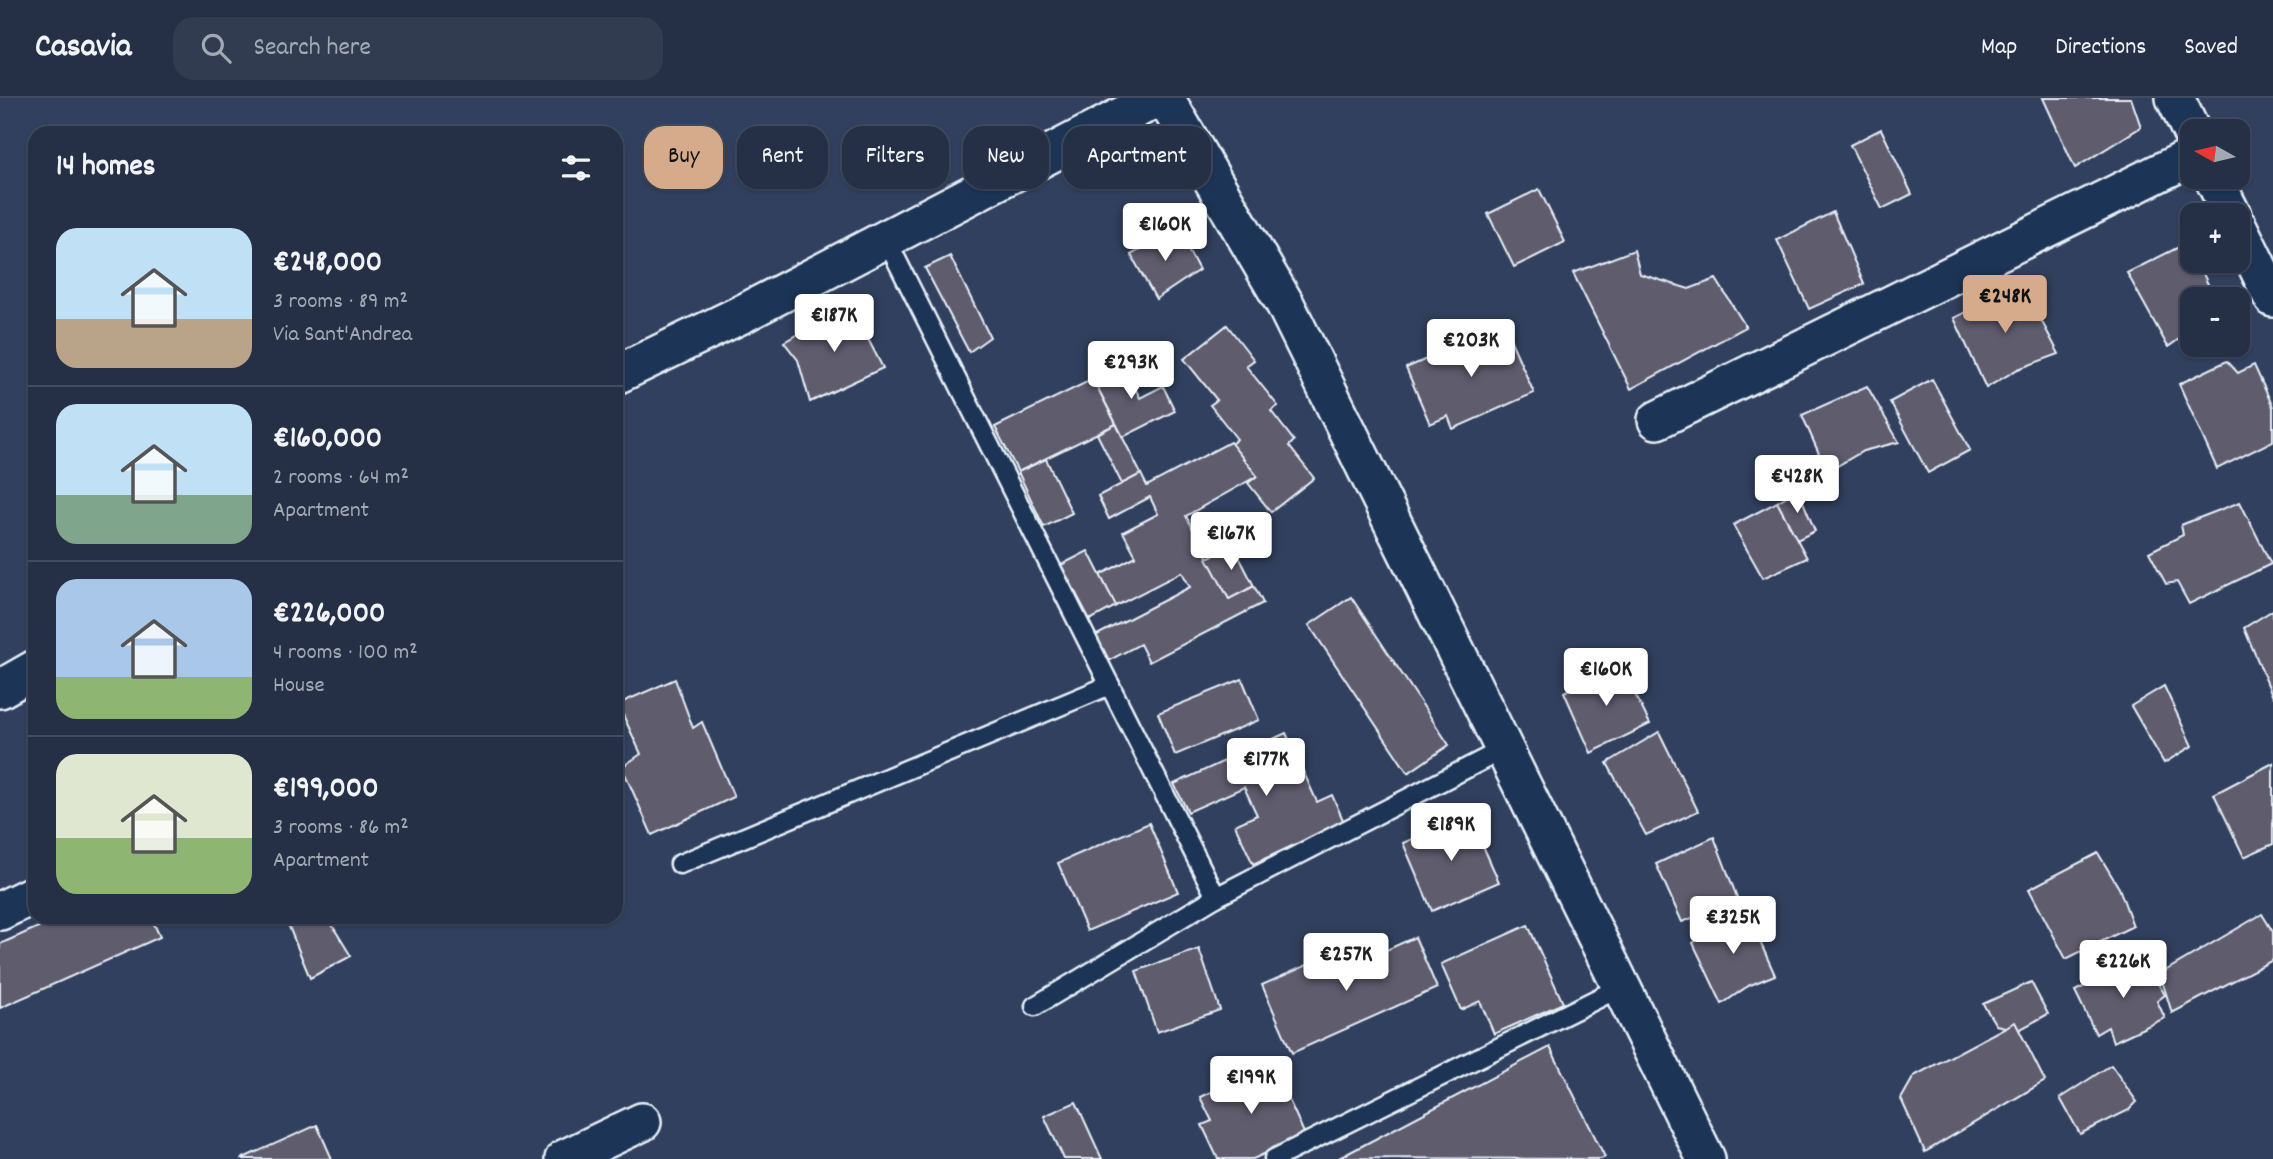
<!DOCTYPE html>
<html lang="en">
<head>
<meta charset="utf-8">
<style>
	:root { --surface:#253046; --page:#313c51; --text:#f1f3f6; --muted:#a3a9b3; --line:#424b5f; --accent:#d6ab8b }
	body { margin:0; font-family:Dekko,sans-serif; background:var(--page); color:var(--text); height:100vh; display:flex; flex-direction:column; font-size:26px; white-space:nowrap }
	* { box-sizing:border-box; margin:0 }
	p { font-size:23px; color:var(--muted) }
	.icon { flex:none; width:38px; height:38px; fill:none; stroke:currentColor; stroke-width:2; stroke-linecap:round; stroke-linejoin:round }
	.map { position:relative; flex:1; overflow:hidden }
	.drawer { position:absolute; left:28px; top:28px; width:595px; height:798px; display:flex; flex-direction:column; background:var(--surface); border-radius:21px; box-shadow:0 2px 5px #0004,0 0 0 2px var(--line) }
	.drawer>* { flex:none }
	.hud { position:absolute; left:644px; top:28px; width:665px; height:63px; display:flex; gap:14px }
	.needle { width:46px; rotate:278deg }
	.fabs { position:absolute; left:2180px; top:21px; display:grid; gap:14px }
	.fabs a { display:grid; place-items:center; width:70px; height:70px; border-radius:14px; background:var(--surface); box-shadow:0 2px 5px #0004,0 0 0 2px var(--line); font-size:35px }
	.price { position:absolute; translate:-50% -60px; padding:0 16px; border-radius:7px; background:#fff; color:#222; font-size:23px; line-height:46px; filter:drop-shadow(0 2px 4px #0008) }
	.price::after { content:''; position:absolute; left:50%; top:42px; width:21px; height:16px; margin-left:-10px; background:inherit; clip-path:polygon(0 0,100% 0,50% 100%) }
	.price.active { background:var(--accent); color:#111 }
	ul { padding:0; list-style:none }
	li { display:flex; align-items:center; gap:21px; height:175px; padding:0 28px }
	li+li { border-top:2px solid var(--line) }
	li span { display:grid; place-items:center; flex:none; width:196px; height:140px; border-radius:21px; color:#555 }
	li>.icon { margin-inline-start:auto }
	span .icon { width:84px; height:84px; fill:#fffc; stroke-width:1 }
	li b { font-size:30px }
	h2 { display:flex; justify-content:space-between; align-items:center; height:84px; padding:0 28px; font-size:30px }
	.chip { padding:0 24px; border-radius:21px; background:var(--surface); box-shadow:0 2px 5px #0004,0 0 0 2px var(--line); font-size:24px; line-height:63px }
	.chip.active { background:var(--accent); color:#111 }
	header { display:flex; align-items:center; gap:42px; box-sizing:border-box; height:98px; padding:0 35px; background:var(--surface); border-bottom:2px solid var(--line) }
	header strong { font-size:33px }
	nav { display:flex; gap:38px; margin-inline-start:auto; font-size:24px }
	.search { width:490px; height:63px; background:var(--page); display:flex; align-items:center; gap:18px; box-sizing:border-box; padding:0 24px; border-radius:21px; color:var(--muted); font-size:26px }
	.map>svg:first-child { display:block }
	.building { fill:#5f5b6e; stroke:#e8f1f8; stroke-width:2 }
	.lines { fill:none; stroke-linecap:round; stroke-linejoin:round }
	.lane-casing { stroke:#e8f1f8; stroke-width:23 }
	.street-casing { stroke:#e8f1f8; stroke-width:42 }
	.lane { stroke:#1d3557; stroke-width:18 }
	.street { stroke:#1d3557; stroke-width:37 }
</style>
</head>
<body>
<header>
<strong>Casavia</strong>
<div class="search"><svg class="icon" aria-label="search" viewBox="0 0 24 24"><circle cx="10" cy="10" r="6"/><path d="M15 15l6 6"/></svg>Search here</div>
<nav><a>Map</a><a>Directions</a><a>Saved</a></nav>
</header>
<div class="map">
<svg width="2273" height="1061" viewBox="0 0 2273 1061">
	<rect width="100%" height="100%" fill="#31405e"/>
	<filter id="ink" filterUnits="userSpaceOnUse"><feTurbulence type="fractalNoise" baseFrequency=".0143" numOctaves="2"/><feDisplacementMap in="SourceGraphic" scale="14" xChannelSelector="R" yChannelSelector="G"/><feConvolveMatrix kernelMatrix="1 2 1 2 8 2 1 2 1" color-interpolation-filters="sRGB"/></filter>
	<g filter="url(#ink)">
		<g class="building">
			<path d="M 2043,0 L 2131,0 L 2141,29 L 2075,70 Z"/>
			<path d="M 1881,31 L 1912,96 L 1882,111 L 1850,47 Z"/>
			<path d="M 1539,91 L 1565,144 L 1514,169 L 1488,116 Z"/>
			<path d="M 1833,114 L 1864,186 L 1809,211 L 1777,142 Z"/>
			<path d="M 1177,131 L 1199,172 L 1156,201 L 1131,157 Z"/>
			<path d="M 2189,144 L 2193,163 L 2197,163 L 2215,201 L 2193,201 L 2193,231 L 2168,249 L 2127,175 Z"/>
			<path d="M 1634,152 L 1640,176 L 1689,191 L 1716,181 L 1746,229 L 1631,291 L 1573,175 Z"/>
			<path d="M 950,158 L 990,239 L 969,254 L 925,170 Z"/>
			<path d="M 2022,186 L 2059,256 L 2018,271 L 1986,290 L 1954,220 Z"/>
			<path d="M 850,206 L 883,270 L 810,304 L 798,262 L 784,244 Z"/>
			<path d="M 1227,227 L 1254,262 L 1246,268 L 1278,308 L 1271,313 L 1294,343 L 1289,348 L 1314,380 L 1271,414 L 1248,385 L 1257,378 L 1231,346 L 1237,341 L 1210,307 L 1217,302 L 1184,261 Z"/>
			<path d="M 1504,227 L 1534,295 L 1453,331 L 1448,318 L 1430,326 L 1406,270 Z"/>
			<path d="M 2227,263 L 2238,275 L 2254,267 L 2273,309 L 2273,343 L 2217,371 L 2179,286 Z"/>
			<path d="M 1123,266 L 1140,300 L 1163,288 L 1175,313 L 1123,339 L 1093,281 Z"/>
			<path d="M 1093,281 L 1116,326 L 1018,374 L 995,329 Z"/>
			<path d="M 1932,281 L 1970,352 L 1928,375 L 1890,304 Z"/>
			<path d="M 1867,288 L 1899,344 L 1863,353 L 1827,374 L 1802,317 Z"/>
			<path d="M 1116,326 L 1141,376 L 1122,386 L 1097,336 Z"/>
			<path d="M 1230,344 L 1257,378 L 1186,418 L 1229,501 L 1254,488 L 1263,505 L 1149,564 L 1140,546 L 1108,563 L 1095,538 L 1190,489 L 1182,474 L 1116,508 L 1100,477 L 1136,458 L 1123,434 L 1158,416 L 1150,399 L 1109,421 L 1098,398 L 1141,376 L 1147,388 Z"/>
			<path d="M 1046,361 L 1072,415 L 1044,429 L 1018,374 Z"/>
			<path d="M 1798,391 L 1815,433 L 1797,442 L 1777,404 Z"/>
			<path d="M 1777,404 L 1807,460 L 1763,480 L 1733,427 Z"/>
			<path d="M 2240,404 L 2271,466 L 2189,506 L 2177,484 L 2166,486 L 2149,454 L 2183,437 L 2181,427 Z"/>
			<path d="M 1233,447 L 1254,488 L 1229,501 L 1207,460 Z"/>
			<path d="M 1088,453 L 1116,508 L 1090,522 L 1061,467 Z"/>
			<path d="M 1351,499 L 1449,647 L 1408,675 L 1309,527 Z"/>
			<path d="M 2273,512 L 2273,599 L 2244,530 Z"/>
			<path d="M 1619,564 L 1650,626 L 1591,655 L 1564,594 Z"/>
			<path d="M 675,581 L 693,630 L 702,624 L 734,699 L 652,737 L 622,669 L 641,656 L 618,606 Z"/>
			<path d="M 1242,581 L 1259,622 L 1175,657 L 1158,615 Z"/>
			<path d="M 2164,588 L 2192,648 L 2164,665 L 2131,608 Z"/>
			<path d="M 1659,634 L 1698,713 L 1646,737 L 1607,665 Z"/>
			<path d="M 1286,635 L 1317,704 L 1332,697 L 1344,724 L 1253,766 L 1235,727 L 1257,717 L 1244,689 L 1188,714 L 1174,686 Z"/>
			<path d="M 2273,665 L 2273,746 L 2244,759 L 2214,696 Z"/>
			<path d="M 1469,716 L 1499,784 L 1432,813 L 1403,745 Z"/>
			<path d="M 1149,725 L 1178,794 L 1087,833 L 1058,765 Z"/>
			<path d="M 1714,739 L 1738,802 L 1682,824 L 1656,766 Z"/>
			<path d="M 2098,755 L 2119,790 L 2133,828 L 2066,861 L 2029,791 Z"/>
			<path d="M 1747,815 L 1775,877 L 1748,888 L 1722,906 L 1693,845 L 1719,823 Z"/>
			<path d="M 2262,816 L 2273,834 L 2273,862 L 2172,915 L 2160,876 Z"/>
			<path d="M 61,819 L 151,819 L 160,839 L 0,910 L 0,846 Z"/>
			<path d="M 285,819 L 327,819 L 351,858 L 310,880 Z"/>
			<path d="M 1528,827 L 1563,905 L 1494,936 L 1480,903 L 1461,912 L 1441,866 Z"/>
			<path d="M 1415,839 L 1437,890 L 1292,955 L 1262,887 L 1332,856 L 1340,873 Z"/>
			<path d="M 1199,851 L 1220,912 L 1157,934 L 1136,873 Z"/>
			<path d="M 2142,859 L 2165,897 L 2157,903 L 2165,920 L 2113,944 L 2108,929 L 2096,936 L 2075,893 Z"/>
			<path d="M 2031,884 L 2048,916 L 2019,932 L 1996,927 L 1983,906 Z"/>
			<path d="M 2015,924 L 2045,983 L 1925,1054 L 1901,1001 L 1914,978 Z"/>
			<path d="M 1550,949 L 1605,1059 L 1601,1061 L 1339,1060 Z"/>
			<path d="M 1272,965 L 1305,1037 L 1253,1061 L 1218,1061 L 1202,1027 L 1212,1023 L 1200,999 Z"/>
			<path d="M 2111,967 L 2137,1004 L 2129,1012 L 2080,1036 L 2060,1000 Z"/>
			<path d="M 1076,1004 L 1102,1061 L 1064,1061 L 1044,1018 Z"/>
			<path d="M 317,1027 L 332,1061 L 241,1061 Z"/>
		</g>
		<g class="lines">
			<defs>
				<g id="lane">
					<path d="M 886,141 L 1216,799 L 1504,651"/>
					<path d="M 680,766 L 1110,587"/>
					<path d="M 1035,908 L 1216,799"/>
					<path d="M 1274,1061 L 1621,889"/>
				</g>
				<g id="street">
					<path d="M 1165,0 L 1285,206 L 1706,1061"/>
					<path d="M 2175,0 L 2193,37"/>
					<path d="M 2213,79 L 2232,117"/>
					<path d="M 2238,129 L 2273,200"/>
					<path d="M 616,277 L 744,215 L 1157,0"/>
					<path d="M 1657,322 L 2193,58"/>
					<path d="M 0,591 L 35,571"/>
					<path d="M 0,813 L 35,796"/>
					<path d="M 564,1061 L 642,1024"/>
				</g>
			</defs>
			<use href="#lane" class="lane-casing"/>
			<use href="#street" class="street-casing"/>
			<use href="#lane" class="lane"/>
			<use href="#street" class="street"/>
		</g>
	</g>
</svg>
<div class="fabs">
<a><svg class="needle" viewBox="-14 -14 28 28"><path d="M0-13l5 13h-10z" fill="#e53935"/><path d="M0 13l5-13h-10z" fill="#a3a9b3"/></svg></a>
<a>+</a>
<a>−</a>
</div>
<b class="price" style="left:1165px;top:165px">€160K</b>
<b class="price active" style="left:2005px;top:237px">€248K</b>
<b class="price" style="left:834px;top:256px">€187K</b>
<b class="price" style="left:1471px;top:281px">€203K</b>
<b class="price" style="left:1131px;top:303px">€293K</b>
<b class="price" style="left:1797px;top:417px">€428K</b>
<b class="price" style="left:1231px;top:474px">€167K</b>
<b class="price" style="left:1606px;top:610px">€160K</b>
<b class="price" style="left:1266px;top:700px">€177K</b>
<b class="price" style="left:1451px;top:765px">€189K</b>
<b class="price" style="left:1733px;top:858px">€325K</b>
<b class="price" style="left:1346px;top:895px">€257K</b>
<b class="price" style="left:2123px;top:902px">€226K</b>
<b class="price" style="left:1251px;top:1018px">€199K</b>
<div class="hud">
<a class="chip active">Buy</a>
<a class="chip">Rent</a>
<a class="chip">Filters</a>
<a class="chip">New</a>
<a class="chip">Apartment</a>
</div>
<section class="drawer">
<h2>14 homes<svg class="icon" aria-label="filters" viewBox="0 0 24 24"><path d="M4 7h16M4 17h16"/><circle cx="9" cy="7" r="2"/><circle cx="15" cy="17" r="2"/></svg></h2>
<ul>
<li><span style="background:linear-gradient(#bfe0f5 65%,#b9a48a 0)"><svg class="icon" aria-label="home" viewBox="0 0 24 24"><path d="M3 11l9-7 9 7M6 9v11h12V9"/></svg></span><div><b>€248,000</b><p>3 rooms · 89 m²</p><p>Via Sant'Andrea</p></div></li>
<li><span style="background:linear-gradient(#bfe0f5 65%,#7fa58c 0)"><svg class="icon" aria-label="home" viewBox="0 0 24 24"><path d="M3 11l9-7 9 7M6 9v11h12V9"/></svg></span><div><b>€160,000</b><p>2 rooms · 64 m²</p><p>Apartment</p></div></li>
<li><span style="background:linear-gradient(#a9c7e8 70%,#8fb573 0)"><svg class="icon" aria-label="home" viewBox="0 0 24 24"><path d="M3 11l9-7 9 7M6 9v11h12V9"/></svg></span><div><b>€226,000</b><p>4 rooms · 100 m²</p><p>House</p></div></li>
<li><span style="background:linear-gradient(#dfe7d0 60%,#8fb573 0)"><svg class="icon" aria-label="home" viewBox="0 0 24 24"><path d="M3 11l9-7 9 7M6 9v11h12V9"/></svg></span><div><b>€199,000</b><p>3 rooms · 86 m²</p><p>Apartment</p></div></li>
</ul>
</section>
</div>
</body>
</html>
